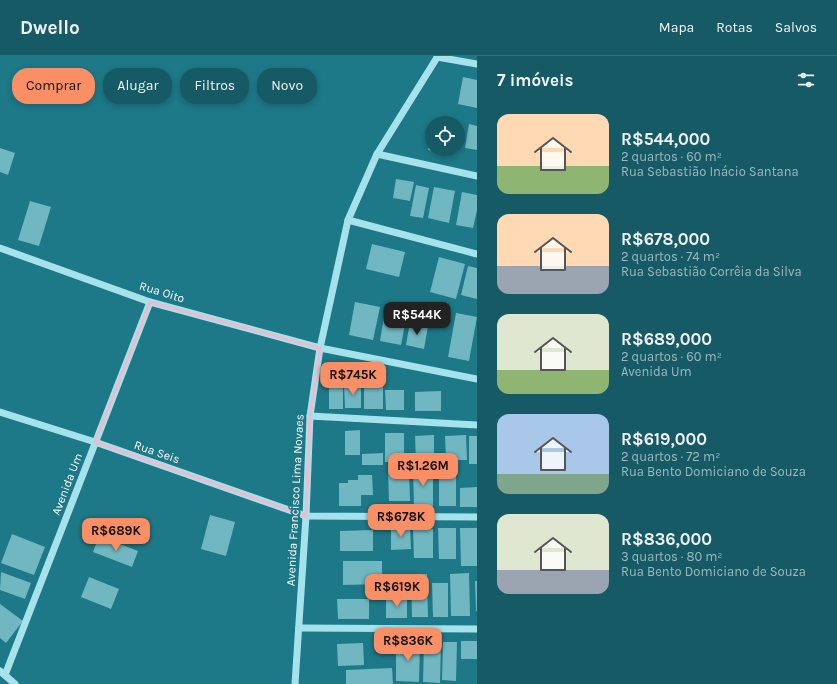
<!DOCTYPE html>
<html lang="pt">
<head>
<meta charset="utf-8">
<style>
	:root { --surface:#165a65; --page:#1f606b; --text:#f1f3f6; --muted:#9eb9bf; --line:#356f79; --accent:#fa8f65 }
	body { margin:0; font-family:Karla,sans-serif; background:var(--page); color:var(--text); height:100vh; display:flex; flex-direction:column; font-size:15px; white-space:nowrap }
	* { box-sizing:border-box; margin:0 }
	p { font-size:13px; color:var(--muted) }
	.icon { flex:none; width:22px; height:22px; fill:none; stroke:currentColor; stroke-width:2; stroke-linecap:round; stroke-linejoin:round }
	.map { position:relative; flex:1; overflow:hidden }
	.details { display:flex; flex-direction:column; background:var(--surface); width:360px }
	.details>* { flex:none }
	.hud { position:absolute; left:12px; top:12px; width:380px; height:36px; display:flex; gap:8px }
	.fabs { position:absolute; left:425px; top:60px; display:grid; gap:8px }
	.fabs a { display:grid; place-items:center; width:40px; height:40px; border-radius:50%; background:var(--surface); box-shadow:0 2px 6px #0003; font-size:20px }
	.price { position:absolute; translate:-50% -34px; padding:0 9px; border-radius:8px; background:var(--accent); color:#111; font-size:13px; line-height:26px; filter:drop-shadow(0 1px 2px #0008) }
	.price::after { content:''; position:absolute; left:50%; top:24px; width:12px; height:9px; margin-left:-6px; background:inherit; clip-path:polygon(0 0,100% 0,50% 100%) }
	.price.active { background:#222; color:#fff }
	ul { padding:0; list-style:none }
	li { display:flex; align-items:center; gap:12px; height:100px; padding:0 20px }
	li span { display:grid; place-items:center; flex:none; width:112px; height:80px; border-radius:12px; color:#555 }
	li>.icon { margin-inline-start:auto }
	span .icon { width:48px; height:48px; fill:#fffc; stroke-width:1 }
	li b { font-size:17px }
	h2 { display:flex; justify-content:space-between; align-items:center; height:48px; padding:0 20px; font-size:17px }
	.chip { padding:0 14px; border-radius:16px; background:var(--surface); box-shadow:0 2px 6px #0003; font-size:14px; line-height:36px }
	.chip.active { background:var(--accent); color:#111 }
	header { display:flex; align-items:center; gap:24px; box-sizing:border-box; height:56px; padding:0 20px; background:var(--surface); border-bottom:1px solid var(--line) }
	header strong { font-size:19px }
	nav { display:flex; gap:22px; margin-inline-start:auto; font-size:14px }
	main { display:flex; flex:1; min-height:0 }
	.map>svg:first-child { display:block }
	.building { fill:#70b7c1 }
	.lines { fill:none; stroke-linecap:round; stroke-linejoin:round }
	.minor { stroke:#a6e2eb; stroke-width:7 }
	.marked { fill:none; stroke:#edbace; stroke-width:3; stroke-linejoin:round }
	.labels { text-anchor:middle; stroke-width:4; stroke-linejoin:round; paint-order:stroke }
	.street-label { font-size:12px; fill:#fff; stroke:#1d7887 }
</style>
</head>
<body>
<header>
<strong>Dwello</strong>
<nav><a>Mapa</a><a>Rotas</a><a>Salvos</a></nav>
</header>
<main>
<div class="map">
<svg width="477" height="628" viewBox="0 0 477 628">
	<rect width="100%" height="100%" fill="#1d7887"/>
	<g class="building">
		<path d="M 463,21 L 477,24 L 477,52 L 458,48 Z"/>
		<path d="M 436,63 L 453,66 L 453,67 L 435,67 Z"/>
		<path d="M 469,68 L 477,70 L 477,94 L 465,92 Z"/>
		<path d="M 431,85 L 432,93 L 451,93 L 450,98 L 428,94 Z"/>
		<path d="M 0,92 L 15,97 L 8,119 L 0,116 Z"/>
		<path d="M 396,123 L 414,126 L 410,145 L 393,142 Z"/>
		<path d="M 416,129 L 429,132 L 423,162 L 410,160 Z"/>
		<path d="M 434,131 L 455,135 L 449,167 L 428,162 Z"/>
		<path d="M 462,136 L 477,139 L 477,154 L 473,172 L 456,169 Z"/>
		<path d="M 30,145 L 51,151 L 39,190 L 18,184 Z"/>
		<path d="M 372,188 L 405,196 L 399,221 L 366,213 Z"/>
		<path d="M 439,201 L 465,208 L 456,243 L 430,236 Z"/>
		<path d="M 468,210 L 477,212 L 477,243 L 461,239 Z"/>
		<path d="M 355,246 L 380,251 L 373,284 L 349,279 Z"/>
		<path d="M 385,254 L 407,258 L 401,289 L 380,285 Z"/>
		<path d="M 456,257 L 477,261 L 469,305 L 448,301 Z"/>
		<path d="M 410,266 L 428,270 L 424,293 L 406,289 Z"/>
		<rect x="364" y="324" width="19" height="29"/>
		<rect x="329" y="326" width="14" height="27"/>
		<path d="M 344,329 L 361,329 L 361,352 L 345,352 Z"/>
		<path d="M 385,334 L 404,334 L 404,354 L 386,354 Z"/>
		<path d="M 441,335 L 441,355 L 415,355 L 415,336 Z"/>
		<path d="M 360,374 L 360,399 L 345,399 L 345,375 Z"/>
		<rect x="385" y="377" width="19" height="29"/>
		<path d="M 434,379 L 434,405 L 416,405 L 415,380 Z"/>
		<path d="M 466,379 L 467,404 L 446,404 L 445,380 Z"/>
		<rect x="469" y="380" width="8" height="28"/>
		<path d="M 383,397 L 383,409 L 362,409 L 362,398 Z"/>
		<path d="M 456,412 L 456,450 L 439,450 L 439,413 Z"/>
		<path d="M 413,413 L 433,413 L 433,450 L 414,450 Z"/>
		<path d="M 388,414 L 409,414 L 410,445 L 389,445 Z"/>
		<path d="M 358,419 L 372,419 L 373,439 L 361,439 L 361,450 L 339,450 L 339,427 L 348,427 L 348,424 L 358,424 Z"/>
		<path d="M 477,431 L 477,451 L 460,451 L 460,432 Z"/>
		<path d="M 210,459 L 235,466 L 226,500 L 201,493 Z"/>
		<path d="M 410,470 L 411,493 L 391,494 L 391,471 Z"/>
		<path d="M 438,472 L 456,472 L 456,503 L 439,503 Z"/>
		<path d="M 460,472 L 477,472 L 477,510 L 461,510 Z"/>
		<path d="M 413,473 L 433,473 L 433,502 L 414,502 Z"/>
		<path d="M 373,474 L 373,495 L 340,495 L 340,475 Z"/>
		<path d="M 12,478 L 45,491 L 34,519 L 1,507 Z"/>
		<path d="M 99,480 L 138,495 L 132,511 L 93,496 Z"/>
		<path d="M 343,505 L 382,505 L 382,528 L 343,529 Z"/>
		<path d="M 1,516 L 31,527 L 25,543 L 0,534 Z"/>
		<path d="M 469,517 L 470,560 L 451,560 L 450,518 Z"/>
		<path d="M 411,518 L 427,518 L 428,561 L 412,561 Z"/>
		<path d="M 89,521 L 119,533 L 111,553 L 81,541 Z"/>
		<path d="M 475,525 L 477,525 L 477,555 L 476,555 Z"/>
		<path d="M 432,527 L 448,527 L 448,561 L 433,561 Z"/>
		<path d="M 407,542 L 407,562 L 386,562 L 386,543 Z"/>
		<path d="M 337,543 L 369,543 L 369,563 L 338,563 Z"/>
		<path d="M 0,548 L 23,565 L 6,587 L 0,582 Z"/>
		<rect x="461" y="585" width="16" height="18"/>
		<path d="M 443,586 L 457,586 L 456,625 L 442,624 Z"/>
		<path d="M 363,587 L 364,609 L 338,610 L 337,588 Z"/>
		<path d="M 396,587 L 420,588 L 419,626 L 396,625 Z"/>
		<path d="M 424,587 L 441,587 L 440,627 L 423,626 Z"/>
		<path d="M 392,612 L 393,628 L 346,628 L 346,614 Z"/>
	</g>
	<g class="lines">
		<g class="minor">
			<path d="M 437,1 L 477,8"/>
			<path d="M 377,98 L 477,120"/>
			<path d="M 348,164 L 477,198"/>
			<path d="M 0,192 L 150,246 L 320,292 L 477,323"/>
			<path d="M 0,356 L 95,386 L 306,460 L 477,461"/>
			<path d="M 310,360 L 477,369"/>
			<path d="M 299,572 L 477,573"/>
			<path d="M 0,615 L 15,628"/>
			<path d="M 5,619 L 150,246"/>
			<path d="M 295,628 L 306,460 L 310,360 L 320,292 L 348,164 L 377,98 L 438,0"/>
		</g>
	</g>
	<path class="marked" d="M 150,246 L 320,292 L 310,360 L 306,460 L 95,386 Z"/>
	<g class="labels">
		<g class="street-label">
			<text transform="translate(162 236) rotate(17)" y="4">Rua Oito</text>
			<text transform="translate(157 396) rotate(19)" y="4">Rua Seis</text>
			<text transform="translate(67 428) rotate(-69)" y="4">Avenida Um</text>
			<text transform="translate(295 444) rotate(-87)" y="4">Avenida Francisco Lima Novaes</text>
		</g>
	</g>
</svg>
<div class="fabs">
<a><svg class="icon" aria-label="locate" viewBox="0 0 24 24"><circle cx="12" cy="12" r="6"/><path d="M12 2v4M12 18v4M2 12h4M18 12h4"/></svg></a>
</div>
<b class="price active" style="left:417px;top:280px">R$544K</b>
<b class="price" style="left:353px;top:340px">R$745K</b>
<b class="price" style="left:423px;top:431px">R$1.26M</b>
<b class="price" style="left:401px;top:482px">R$678K</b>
<b class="price" style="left:116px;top:496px">R$689K</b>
<b class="price" style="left:397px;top:552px">R$619K</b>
<b class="price" style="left:408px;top:606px">R$836K</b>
<div class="hud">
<a class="chip active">Comprar</a>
<a class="chip">Alugar</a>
<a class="chip">Filtros</a>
<a class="chip">Novo</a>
</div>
</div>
<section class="details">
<h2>7 imóveis<svg class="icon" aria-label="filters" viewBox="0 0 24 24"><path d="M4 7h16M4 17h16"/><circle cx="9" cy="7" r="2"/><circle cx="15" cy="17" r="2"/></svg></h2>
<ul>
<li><span style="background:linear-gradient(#ffd9b3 65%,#8fb573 0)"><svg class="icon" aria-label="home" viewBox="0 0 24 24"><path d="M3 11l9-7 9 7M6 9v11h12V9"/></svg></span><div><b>R$544,000</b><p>2 quartos · 60 m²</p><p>Rua Sebastião Inácio Santana</p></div></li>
<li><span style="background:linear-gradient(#ffd9b3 65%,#9aa5b1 0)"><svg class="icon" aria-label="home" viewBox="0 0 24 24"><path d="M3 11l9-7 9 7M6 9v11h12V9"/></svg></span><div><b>R$678,000</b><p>2 quartos · 74 m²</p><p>Rua Sebastião Corrêia da Silva</p></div></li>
<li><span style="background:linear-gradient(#dfe7d0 70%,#8fb573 0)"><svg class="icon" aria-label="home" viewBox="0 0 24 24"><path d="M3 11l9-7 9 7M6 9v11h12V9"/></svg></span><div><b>R$689,000</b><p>2 quartos · 60 m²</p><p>Avenida Um</p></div></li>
<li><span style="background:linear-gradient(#a9c7e8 75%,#7fa58c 0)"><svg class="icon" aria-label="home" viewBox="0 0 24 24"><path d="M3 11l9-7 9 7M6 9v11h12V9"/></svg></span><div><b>R$619,000</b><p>2 quartos · 72 m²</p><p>Rua Bento Domiciano de Souza</p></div></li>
<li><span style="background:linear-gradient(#dfe7d0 70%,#9aa5b1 0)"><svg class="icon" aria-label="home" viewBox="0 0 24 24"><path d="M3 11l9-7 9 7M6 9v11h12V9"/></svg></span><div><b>R$836,000</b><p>3 quartos · 80 m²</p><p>Rua Bento Domiciano de Souza</p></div></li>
</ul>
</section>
</main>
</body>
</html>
